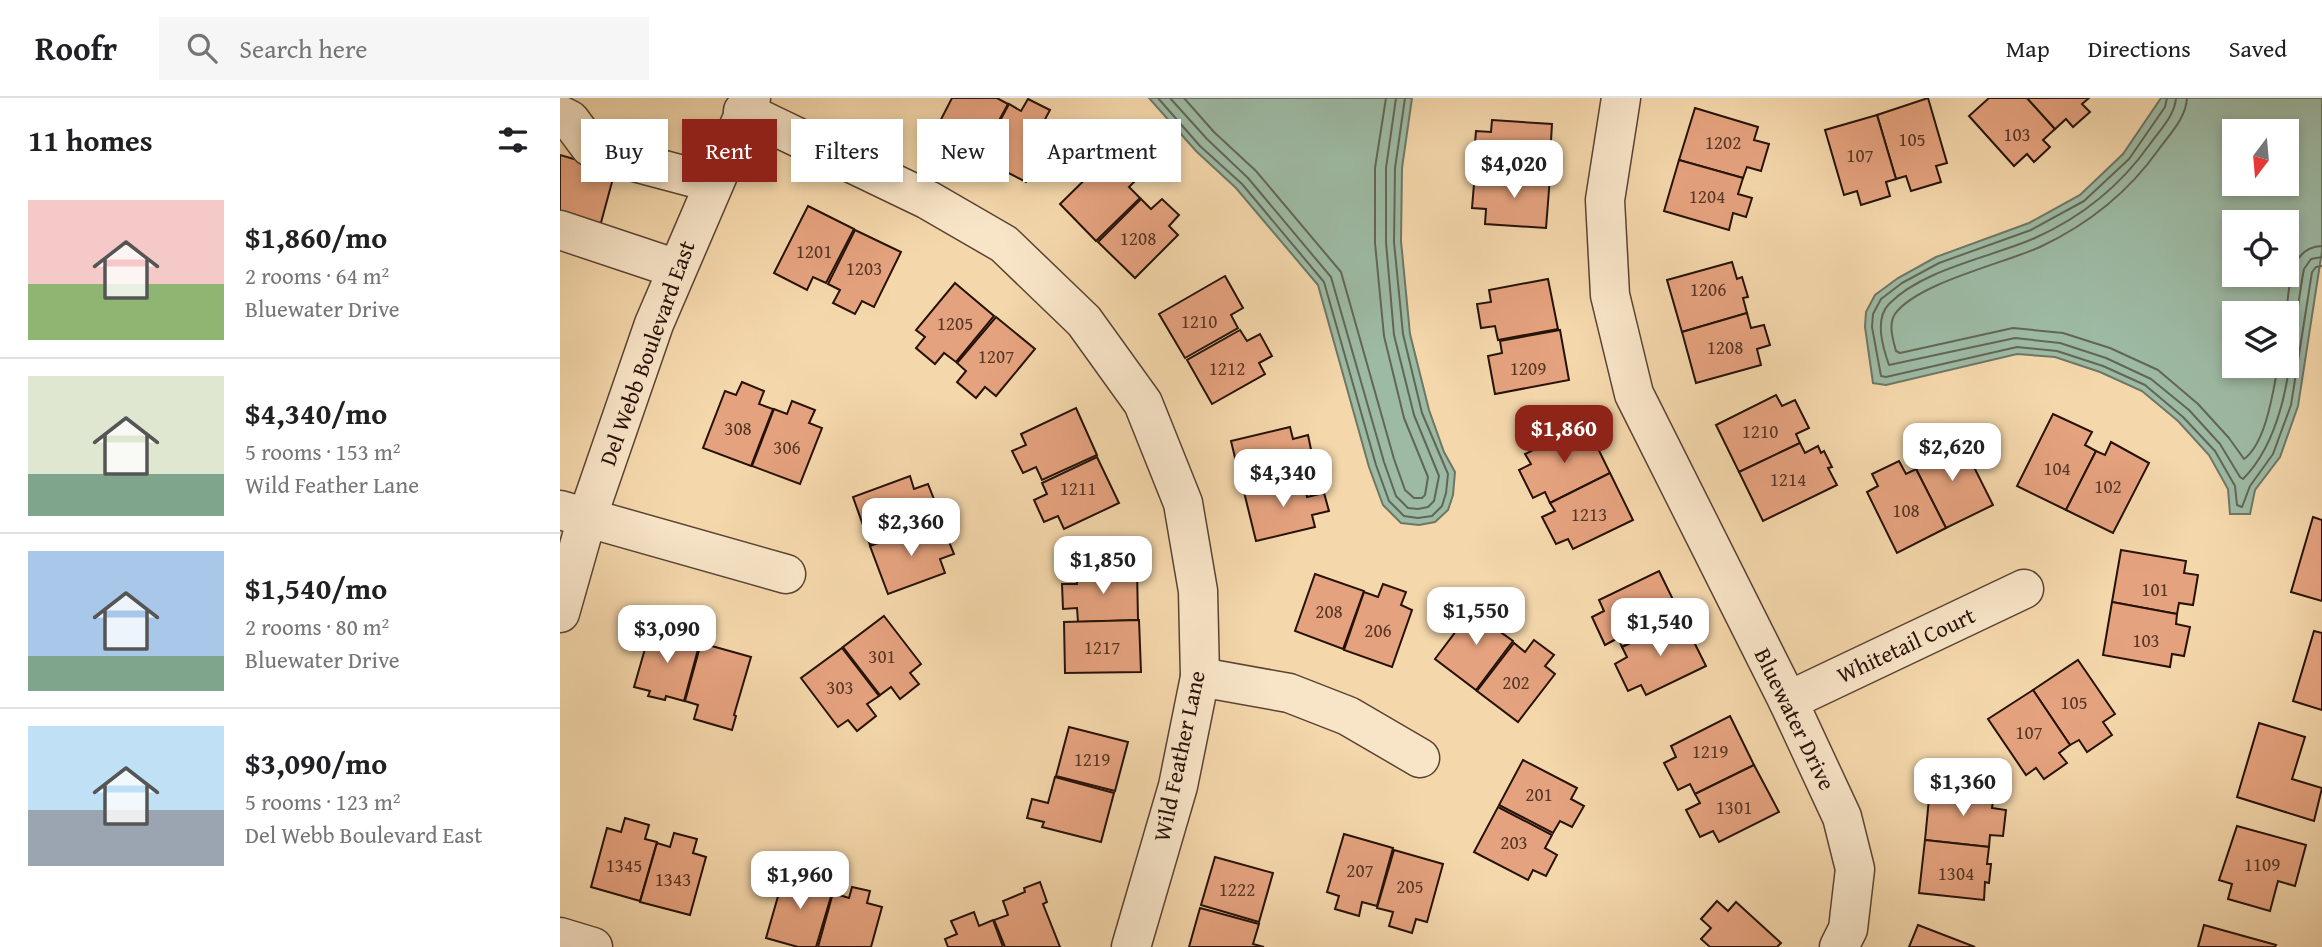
<!DOCTYPE html>
<html lang="en">
<head>
<meta charset="utf-8">
<style>
	:root { --surface:#fff; --page:#f6f6f6; --text:#202124; --muted:#757577; --line:#e0e0e0; --accent:#8f2418 }
	body { margin:0; font-family:"Gentium Book Plus",serif; background:var(--page); color:var(--text); height:100vh; display:flex; flex-direction:column; font-size:26px; white-space:nowrap }
	* { box-sizing:border-box; margin:0 }
	p { font-size:23px; color:var(--muted) }
	.icon { flex:none; width:38px; height:38px; fill:none; stroke:currentColor; stroke-width:2; stroke-linecap:round; stroke-linejoin:round }
	.map { position:relative; flex:1; overflow:hidden }
	.side { display:flex; flex-direction:column; background:var(--surface); width:560px }
	.side>* { flex:none }
	.guide { position:absolute; left:21px; top:21px; width:665px; height:63px; display:flex; gap:14px }
	.needle { width:46px; rotate:196deg }
	.buttons { position:absolute; left:1662px; top:21px; display:grid; gap:14px }
	.buttons a { display:grid; place-items:center; width:77px; height:77px; border-radius:0px; background:var(--surface); box-shadow:0 4px 10px #0003; font-size:35px }
	.price { position:absolute; translate:-50% -60px; padding:0 16px; border-radius:14px; background:#fff; color:#222; font-size:23px; line-height:46px; filter:drop-shadow(0 2px 4px #0008) }
	.price::after { content:''; position:absolute; left:50%; top:42px; width:21px; height:16px; margin-left:-10px; background:inherit; clip-path:polygon(0 0,100% 0,50% 100%) }
	.price.active { background:var(--accent); color:#fff }
	ul { padding:0; list-style:none }
	li { display:flex; align-items:center; gap:21px; height:175px; padding:0 28px }
	li+li { border-top:2px solid var(--line) }
	li span { display:grid; place-items:center; flex:none; width:196px; height:140px; border-radius:0px; color:#555 }
	li>.icon { margin-inline-start:auto }
	span .icon { width:84px; height:84px; fill:#fffc; stroke-width:1 }
	li b { font-size:30px }
	h2 { display:flex; justify-content:space-between; align-items:center; height:84px; padding:0 28px; font-size:30px }
	.pill { padding:0 24px; border-radius:0px; background:var(--surface); box-shadow:0 4px 10px #0003; font-size:24px; line-height:63px }
	.pill.active { background:var(--accent); color:#fff }
	header { display:flex; align-items:center; gap:42px; box-sizing:border-box; height:98px; padding:0 35px; background:var(--surface); border-bottom:2px solid var(--line) }
	header strong { font-size:33px }
	nav { display:flex; gap:38px; margin-inline-start:auto; font-size:24px }
	.search { width:490px; height:63px; background:var(--page); display:flex; align-items:center; gap:18px; box-sizing:border-box; padding:0 24px; border-radius:0px; color:var(--muted); font-size:26px }
	main { display:flex; flex:1; min-height:0 }
	.map>svg:first-child { display:block }
	.water { fill:#9dbaa4; stroke:#6d7766; stroke-width:2; fill-rule:evenodd }
	.lines { fill:none; stroke-linecap:round; stroke-linejoin:round }
	.shore { stroke:#626656; stroke-width:2 }
	.building { fill:#e5a27e; stroke:#261209; stroke-width:2 }
	.minor-casing { stroke:#5a4332; stroke-width:41 }
	.minor { stroke:#f8e5c8; stroke-width:38 }
	.labels { text-anchor:middle; stroke-width:6; stroke-linejoin:round; paint-order:stroke }
	.number-label { font-size:19px; fill:#563626 }
	.street-label { font-size:23px; fill:#261209; stroke:#f8e5c8 }
</style>
</head>
<body>
<header>
<strong>Roofr</strong>
<div class="search"><svg class="icon" aria-label="search" viewBox="0 0 24 24"><circle cx="10" cy="10" r="6"/><path d="M15 15l6 6"/></svg>Search here</div>
<nav><a>Map</a><a>Directions</a><a>Saved</a></nav>
</header>
<main>
<section class="side">
<h2>11 homes<svg class="icon" aria-label="filters" viewBox="0 0 24 24"><path d="M4 7h16M4 17h16"/><circle cx="9" cy="7" r="2"/><circle cx="15" cy="17" r="2"/></svg></h2>
<ul>
<li><span style="background:linear-gradient(#f6c9c9 60%,#8fb573 0)"><svg class="icon" aria-label="home" viewBox="0 0 24 24"><path d="M3 11l9-7 9 7M6 9v11h12V9"/></svg></span><div><b>$1,860/mo</b><p>2 rooms · 64 m²</p><p>Bluewater Drive</p></div></li>
<li><span style="background:linear-gradient(#dfe7d0 70%,#7fa58c 0)"><svg class="icon" aria-label="home" viewBox="0 0 24 24"><path d="M3 11l9-7 9 7M6 9v11h12V9"/></svg></span><div><b>$4,340/mo</b><p>5 rooms · 153 m²</p><p>Wild Feather Lane</p></div></li>
<li><span style="background:linear-gradient(#a9c7e8 75%,#7fa58c 0)"><svg class="icon" aria-label="home" viewBox="0 0 24 24"><path d="M3 11l9-7 9 7M6 9v11h12V9"/></svg></span><div><b>$1,540/mo</b><p>2 rooms · 80 m²</p><p>Bluewater Drive</p></div></li>
<li><span style="background:linear-gradient(#bfe0f5 60%,#9aa5b1 0)"><svg class="icon" aria-label="home" viewBox="0 0 24 24"><path d="M3 11l9-7 9 7M6 9v11h12V9"/></svg></span><div><b>$3,090/mo</b><p>5 rooms · 123 m²</p><p>Del Webb Boulevard East</p></div></li>
</ul>
</section>
<div class="map">
<svg width="1762" height="849" viewBox="0 0 1762 849">
	<rect width="100%" height="100%" fill="#f4d7ab"/>
	<filter id="stains"><feTurbulence type="fractalNoise" baseFrequency=".00286" numOctaves="4"/><feColorMatrix values="0 0 0 0 .2 0 0 0 0 .09 0 0 0 0 .02 0 0 0 .5 -.17"/></filter>
	<radialGradient id="worn" r=".72"><stop offset=".6" stop-color="#630" stop-opacity="0"/><stop offset="1" stop-color="#630" stop-opacity=".3"/></radialGradient>
	<g class="water">
		<path d="M 589,0 L 852,0 L 842,70 L 841,143 L 850,236 L 869,312 L 884,354 L 895,374 L 893,397 L 888,412 L 875,424 L 859,427 L 841,425 L 823,407 L 809,369 L 758,187 L 676,90 L 636,53 Z"/>
		<path d="M 1601,0 L 1762,0 L 1762,153 L 1738,308 L 1720,359 L 1695,392 L 1690,416 L 1670,416 L 1668,391 L 1649,357 L 1618,323 L 1582,293 L 1540,274 L 1495,259 L 1457,256 L 1326,287 L 1313,285 L 1305,229 L 1306,214 L 1315,197 L 1338,180 L 1376,159 L 1469,125 L 1520,97 L 1563,56 ZM 1675,33 L 1727,33 L 1727,86 L 1675,86 ZM 1675,124 L 1727,124 L 1727,177 L 1675,177 ZM 1675,215 L 1727,215 L 1727,268 L 1675,268 Z"/>
	</g>
	<g class="lines">
		<g class="shore">
			<path d="M 598,0 L 640,48 L 682,86 L 764,184 L 816,367 L 829,403 L 844,418 L 858,420 L 872,418 L 882,408 L 886,395 L 888,376 L 862,315 L 843,236 L 834,144 L 835,70 L 845,0"/>
			<path d="M 610,0 L 647,41 L 688,80 L 771,179 L 824,364 L 836,398 L 848,410 L 858,411 L 868,409 L 874,403 L 879,378 L 854,317 L 834,237 L 826,144 L 826,70 L 836,0"/>
			<path d="M 624,0 L 654,34 L 696,73 L 781,174 L 834,361 L 845,392 L 854,400 L 862,400 L 865,397 L 868,379 L 844,320 L 824,238 L 815,145 L 815,70 L 826,0"/>
			<path d="M 1607,0 L 1605,9 L 1569,61 L 1524,103 L 1471,132 L 1379,165 L 1342,185 L 1321,201 L 1313,216 L 1312,229 L 1321,278 L 1326,279 L 1457,249 L 1497,253 L 1543,268 L 1585,287 L 1623,319 L 1655,353 L 1675,388 L 1677,407 L 1682,409 L 1690,388 L 1713,356 L 1731,307 L 1752,174 L 1756,169 L 1762,168"/>
			<path d="M 1616,0 C 1615,17 1600,32 1590,46 C 1561,87 1522,119 1475,140 C 1432,159 1363,171 1329,206 C 1314,221 1323,250 1329,267 L 1455,240 L 1500,245 L 1546,260 L 1591,281 L 1629,312 L 1660,346 L 1680,379 L 1683,381 C 1733,331 1731,236 1744,171 L 1751,161 L 1762,159"/>
			<path d="M 1627,0 C 1626,20 1610,36 1599,51 C 1568,95 1529,126 1480,149 C 1445,165 1357,185 1335,216 C 1328,226 1333,242 1336,253 L 1340,255 L 1453,230 L 1503,235 L 1550,250 L 1598,272 L 1638,306 L 1669,340 L 1684,361 C 1706,345 1713,294 1718,268"/>
			<path d="M 1726,215 C 1730,190 1728,149 1762,148"/>
		</g>
	</g>
	<g class="building">
		<path d="M 392,0 L 437,0 L 448,6 L 419,59 L 374,35 Z"/>
		<path d="M 1368,0 L 1387,65 L 1376,68 L 1381,84 L 1351,93 L 1346,78 L 1336,81 L 1317,17 Z"/>
		<path d="M 1429,0 L 1467,0 L 1495,31 L 1483,42 L 1490,49 L 1474,64 L 1467,56 L 1454,68 L 1409,18 Z"/>
		<path d="M 1467,0 L 1529,0 L 1522,6 L 1530,14 L 1513,29 L 1506,21 L 1495,31 Z"/>
		<path d="M 468,1 L 490,12 L 483,25 L 494,30 L 466,84 L 420,60 L 449,6 L 461,13 Z"/>
		<path d="M 1135,10 L 1198,29 L 1194,42 L 1209,46 L 1201,73 L 1187,69 L 1183,80 L 1119,62 Z"/>
		<path d="M 1317,17 L 1336,81 L 1326,84 L 1330,98 L 1301,107 L 1297,93 L 1284,97 L 1265,32 Z"/>
		<path d="M 932,22 L 992,26 L 989,77 L 928,73 L 929,58 L 914,57 L 916,33 L 931,34 Z"/>
		<path d="M 554,53 L 579,79 L 569,89 L 580,100 L 536,143 L 500,106 Z"/>
		<path d="M 0,57 L 55,73 L 39,132 L 0,121 Z"/>
		<path d="M 1119,62 L 1183,80 L 1178,96 L 1192,100 L 1186,119 L 1173,115 L 1169,132 L 1104,113 Z"/>
		<path d="M 929,75 L 990,79 L 986,130 L 925,126 L 926,111 L 912,110 L 914,86 L 928,87 Z"/>
		<path d="M 581,101 L 591,111 L 602,101 L 619,117 L 609,128 L 618,137 L 575,180 L 538,144 Z"/>
		<path d="M 248,108 L 294,131 L 266,185 L 253,179 L 247,192 L 214,175 Z"/>
		<path d="M 295,132 L 341,154 L 314,209 L 302,203 L 295,216 L 273,205 L 280,192 L 268,186 Z"/>
		<path d="M 1172,164 L 1177,181 L 1182,179 L 1188,199 L 1183,200 L 1187,215 L 1122,234 L 1107,182 Z"/>
		<path d="M 665,178 L 683,210 L 671,217 L 678,230 L 625,260 L 599,216 Z"/>
		<path d="M 988,181 L 998,231 L 938,242 L 935,228 L 921,230 L 917,206 L 931,204 L 929,192 Z"/>
		<path d="M 395,185 L 434,218 L 396,264 L 384,255 L 375,266 L 356,250 L 365,239 L 356,232 Z"/>
		<path d="M 1187,215 L 1191,230 L 1204,227 L 1210,247 L 1197,251 L 1201,267 L 1136,285 L 1122,234 Z"/>
		<path d="M 436,219 L 475,251 L 436,298 L 425,289 L 416,300 L 397,284 L 406,273 L 397,265 Z"/>
		<path d="M 680,232 L 687,243 L 700,236 L 712,258 L 699,265 L 705,276 L 652,306 L 627,262 Z"/>
		<path d="M 1000,232 L 1009,282 L 935,296 L 928,258 L 942,255 L 940,243 Z"/>
		<path d="M 182,284 L 204,293 L 199,306 L 213,311 L 191,368 L 143,350 L 165,293 L 176,297 Z"/>
		<path d="M 1216,297 L 1222,308 L 1235,302 L 1249,330 L 1236,336 L 1240,345 L 1179,374 L 1156,327 Z"/>
		<path d="M 232,303 L 255,312 L 249,325 L 262,330 L 240,386 L 192,368 L 214,311 L 227,316 Z"/>
		<path d="M 516,310 L 537,357 L 482,382 L 476,369 L 463,375 L 452,353 L 466,347 L 461,336 Z"/>
		<path d="M 1493,316 L 1532,334 L 1525,347 L 1536,353 L 1506,412 L 1457,388 Z"/>
		<path d="M 1026,326 L 1050,375 L 990,405 L 985,394 L 973,400 L 959,372 L 971,366 L 965,356 Z"/>
		<path d="M 730,329 L 733,341 L 748,337 L 753,361 L 739,364 L 742,378 L 683,393 L 671,343 Z"/>
		<path d="M 1385,339 L 1392,353 L 1403,347 L 1433,407 L 1386,430 L 1356,371 L 1366,366 L 1359,353 Z"/>
		<path d="M 1551,344 L 1589,365 L 1553,435 L 1506,412 L 1536,353 L 1545,357 Z"/>
		<path d="M 1240,345 L 1245,355 L 1258,348 L 1261,355 L 1264,353 L 1272,369 L 1268,370 L 1277,387 L 1203,423 L 1179,374 Z"/>
		<path d="M 537,359 L 559,405 L 504,431 L 498,418 L 484,424 L 474,402 L 487,396 L 482,385 Z"/>
		<path d="M 1339,363 L 1346,376 L 1356,371 L 1386,430 L 1337,455 L 1307,394 L 1318,388 L 1312,376 Z"/>
		<path d="M 1050,375 L 1073,422 L 1013,451 L 1008,441 L 996,446 L 982,419 L 995,413 L 990,405 Z"/>
		<path d="M 350,378 L 354,391 L 368,386 L 377,409 L 363,414 L 367,427 L 310,447 L 293,399 Z"/>
		<path d="M 743,379 L 747,399 L 764,395 L 769,413 L 752,417 L 755,429 L 696,443 L 684,394 Z"/>
		<path d="M 1753,419 L 1762,422 L 1762,503 L 1731,494 Z"/>
		<path d="M 367,427 L 372,439 L 385,434 L 394,456 L 380,461 L 385,475 L 328,496 L 310,448 Z"/>
		<path d="M 1561,452 L 1626,463 L 1624,475 L 1638,477 L 1633,507 L 1619,505 L 1617,516 L 1552,504 Z"/>
		<path d="M 577,471 L 578,522 L 518,524 L 517,510 L 503,511 L 502,486 L 517,486 L 516,473 Z"/>
		<path d="M 1099,473 L 1122,520 L 1062,549 L 1058,540 L 1045,547 L 1032,519 L 1044,513 L 1039,502 Z"/>
		<path d="M 755,476 L 804,493 L 783,551 L 735,533 Z"/>
		<path d="M 823,486 L 846,494 L 841,507 L 852,512 L 832,569 L 784,552 L 804,494 L 818,499 Z"/>
		<path d="M 1552,504 L 1617,516 L 1616,526 L 1630,529 L 1624,558 L 1612,556 L 1610,569 L 1543,557 Z"/>
		<path d="M 931,509 L 951,524 L 942,535 L 953,543 L 916,592 L 875,561 L 912,512 L 923,521 Z"/>
		<path d="M 324,518 L 361,566 L 350,575 L 359,586 L 340,601 L 331,589 L 320,597 L 283,549 Z"/>
		<path d="M 1122,520 L 1146,568 L 1086,597 L 1081,587 L 1068,593 L 1055,566 L 1067,559 L 1062,549 Z"/>
		<path d="M 579,522 L 581,574 L 505,575 L 504,524 Z"/>
		<path d="M 91,530 L 140,544 L 124,603 L 106,598 L 105,602 L 88,598 L 90,593 L 74,589 Z"/>
		<path d="M 1754,533 L 1762,535 L 1762,612 L 1733,603 Z"/>
		<path d="M 974,542 L 994,557 L 985,568 L 995,576 L 958,624 L 917,593 L 954,545 L 965,554 Z"/>
		<path d="M 141,545 L 191,559 L 174,617 L 176,618 L 172,632 L 134,621 L 138,607 L 125,603 Z"/>
		<path d="M 282,550 L 319,598 L 307,606 L 316,618 L 297,633 L 288,622 L 278,629 L 241,580 Z"/>
		<path d="M 1518,562 L 1555,616 L 1543,624 L 1552,637 L 1527,654 L 1519,642 L 1510,647 L 1473,592 Z"/>
		<path d="M 1473,592 L 1510,647 L 1499,655 L 1507,665 L 1484,681 L 1476,670 L 1466,677 L 1428,621 Z"/>
		<path d="M 1170,618 L 1194,667 L 1135,696 L 1130,686 L 1118,692 L 1104,665 L 1116,659 L 1111,648 Z"/>
		<path d="M 1699,625 L 1745,639 L 1732,681 L 1762,690 L 1754,723 L 1677,699 Z"/>
		<path d="M 509,629 L 568,644 L 555,693 L 496,678 Z"/>
		<path d="M 963,662 L 1017,690 L 1011,701 L 1024,708 L 1012,729 L 1000,723 L 993,735 L 939,707 Z"/>
		<path d="M 1194,667 L 1219,714 L 1159,744 L 1153,733 L 1140,739 L 1126,712 L 1140,705 L 1135,696 Z"/>
		<path d="M 495,679 L 554,695 L 541,744 L 482,729 L 484,724 L 467,720 L 472,701 L 488,705 Z"/>
		<path d="M 1370,690 L 1434,697 L 1432,710 L 1446,712 L 1443,738 L 1430,737 L 1429,749 L 1365,742 Z"/>
		<path d="M 938,709 L 992,737 L 985,750 L 997,757 L 986,778 L 973,772 L 968,782 L 914,754 Z"/>
		<path d="M 65,720 L 89,727 L 85,741 L 97,744 L 80,803 L 31,789 L 47,730 L 61,734 Z"/>
		<path d="M 1677,728 L 1746,747 L 1735,788 L 1718,783 L 1710,813 L 1668,801 L 1672,786 L 1659,782 Z"/>
		<path d="M 114,735 L 137,741 L 133,755 L 146,759 L 130,817 L 80,804 L 97,745 L 110,749 Z"/>
		<path d="M 784,736 L 833,750 L 817,808 L 802,804 L 799,818 L 775,811 L 779,798 L 767,794 Z"/>
		<path d="M 1365,742 L 1429,749 L 1427,766 L 1431,766 L 1429,785 L 1425,784 L 1424,802 L 1359,795 Z"/>
		<path d="M 834,752 L 883,766 L 867,824 L 856,821 L 852,835 L 829,828 L 833,814 L 817,810 Z"/>
		<path d="M 655,759 L 713,775 L 699,824 L 641,807 Z"/>
		<path d="M 238,771 L 262,777 L 258,791 L 272,795 L 256,849 L 238,849 L 206,840 L 223,781 L 235,784 Z"/>
		<path d="M 480,784 L 487,804 L 483,806 L 500,849 L 445,849 L 434,822 L 448,817 L 443,803 L 465,794 L 464,790 Z"/>
		<path d="M 292,789 L 310,793 L 307,805 L 322,809 L 311,849 L 258,849 L 273,795 L 289,800 Z"/>
		<path d="M 1157,803 L 1168,813 L 1176,804 L 1221,845 L 1217,849 L 1150,849 L 1141,841 L 1151,830 L 1141,821 Z"/>
		<path d="M 640,810 L 699,826 L 693,846 L 704,849 L 629,849 Z"/>
		<path d="M 414,814 L 419,828 L 433,822 L 443,849 L 388,849 L 385,841 L 397,836 L 391,823 Z"/>
		<path d="M 1358,827 L 1415,849 L 1349,849 Z"/>
		<path d="M 1644,827 L 1716,847 L 1715,849 L 1638,849 Z"/>
	</g>
	<g class="lines">
		<defs>
			<g id="minor">
				<path d="M 1061,0 L 1045,102 L 1050,197 L 1074,296 L 1228,603 L 1282,719 L 1295,771 L 1288,831 L 1279,849"/>
				<path d="M 183,13 L 368,102 L 444,146 L 524,223 L 583,305 L 623,405 L 638,493 L 640,579 L 618,688 L 571,849"/>
				<path d="M 0,17 L 10,22 L 30,49 L 44,56 L 153,85"/>
				<path d="M 0,132 L 117,171"/>
				<path d="M 0,412 L 226,476"/>
				<path d="M 0,515 L 27,420 L 94,226 L 191,0"/>
				<path d="M 640,579 L 729,595 L 788,618 L 860,660"/>
				<path d="M 1228,603 L 1464,491"/>
				<path d="M 0,839 L 33,849"/>
			</g>
		</defs>
		<use href="#minor" class="minor-casing"/>
		<use href="#minor" class="minor"/>
	</g>
	<g class="labels">
		<g class="number-label">
			<text x="1457" y="43">103</text>
			<text x="1352" y="48">105</text>
			<text x="1163" y="51">1202</text>
			<text x="1300" y="64">107</text>
			<text x="1147" y="105">1204</text>
			<text x="578" y="147">1208</text>
			<text x="254" y="160">1201</text>
			<text x="304" y="177">1203</text>
			<text x="1148" y="198">1206</text>
			<text x="639" y="230">1210</text>
			<text x="395" y="232">1205</text>
			<text x="1165" y="256">1208</text>
			<text x="436" y="265">1207</text>
			<text x="667" y="277">1212</text>
			<text x="968" y="277">1209</text>
			<text x="178" y="337">308</text>
			<text x="1200" y="340">1210</text>
			<text x="227" y="356">306</text>
			<text x="1497" y="377">104</text>
			<text x="1228" y="388">1214</text>
			<text x="1548" y="395">102</text>
			<text x="518" y="397">1211</text>
			<text x="1346" y="419">108</text>
			<text x="1029" y="423">1213</text>
			<text x="1595" y="498">101</text>
			<text x="769" y="520">208</text>
			<text x="818" y="539">206</text>
			<text x="1586" y="549">103</text>
			<text x="542" y="556">1217</text>
			<text x="322" y="565">301</text>
			<text x="956" y="591">202</text>
			<text x="280" y="596">303</text>
			<text x="1514" y="611">105</text>
			<text x="1469" y="641">107</text>
			<text x="1150" y="660">1219</text>
			<text x="532" y="668">1219</text>
			<text x="979" y="703">201</text>
			<text x="1174" y="716">1301</text>
			<text x="954" y="751">203</text>
			<text x="1702" y="773">1109</text>
			<text x="64" y="774">1345</text>
			<text x="800" y="779">207</text>
			<text x="1396" y="782">1304</text>
			<text x="113" y="788">1343</text>
			<text x="850" y="795">205</text>
			<text x="677" y="798">1222</text>
		</g>
		<g class="street-label">
			<text transform="translate(87 255) rotate(-70)" y="8">Del Webb Boulevard East</text>
			<text transform="translate(1346 547) rotate(-25)" y="8">Whitetail Court</text>
			<text transform="translate(1235 621) rotate(64)" y="8">Bluewater Drive</text>
			<text transform="translate(619 658) rotate(-78)" y="8">Wild Feather Lane</text>
		</g>
	</g>
	<rect width="100%" height="100%" filter="url(#stains)"/>
	<rect width="100%" height="100%" fill="url(#worn)"/>
</svg>
<div class="buttons">
<a><svg class="needle" viewBox="-14 -14 28 28"><path d="M0-13l5 13h-10z" fill="#e53935"/><path d="M0 13l5-13h-10z" fill="#757577"/></svg></a>
<a><svg class="icon" aria-label="locate" viewBox="0 0 24 24"><circle cx="12" cy="12" r="6"/><path d="M12 2v4M12 18v4M2 12h4M18 12h4"/></svg></a>
<a><svg class="icon" aria-label="layers" viewBox="0 0 24 24"><path d="M12 4l9 5-9 5-9-5zM3 14l9 5 9-5"/></svg></a>
</div>
<b class="price" style="left:954px;top:102px">$4,020</b>
<b class="price active" style="left:1004px;top:367px">$1,860</b>
<b class="price" style="left:1392px;top:385px">$2,620</b>
<b class="price" style="left:723px;top:411px">$4,340</b>
<b class="price" style="left:351px;top:460px">$2,360</b>
<b class="price" style="left:543px;top:498px">$1,850</b>
<b class="price" style="left:916px;top:549px">$1,550</b>
<b class="price" style="left:1100px;top:560px">$1,540</b>
<b class="price" style="left:107px;top:567px">$3,090</b>
<b class="price" style="left:1403px;top:720px">$1,360</b>
<b class="price" style="left:240px;top:813px">$1,960</b>
<div class="guide">
<a class="pill">Buy</a>
<a class="pill active">Rent</a>
<a class="pill">Filters</a>
<a class="pill">New</a>
<a class="pill">Apartment</a>
</div>
</div>
</main>
</body>
</html>
